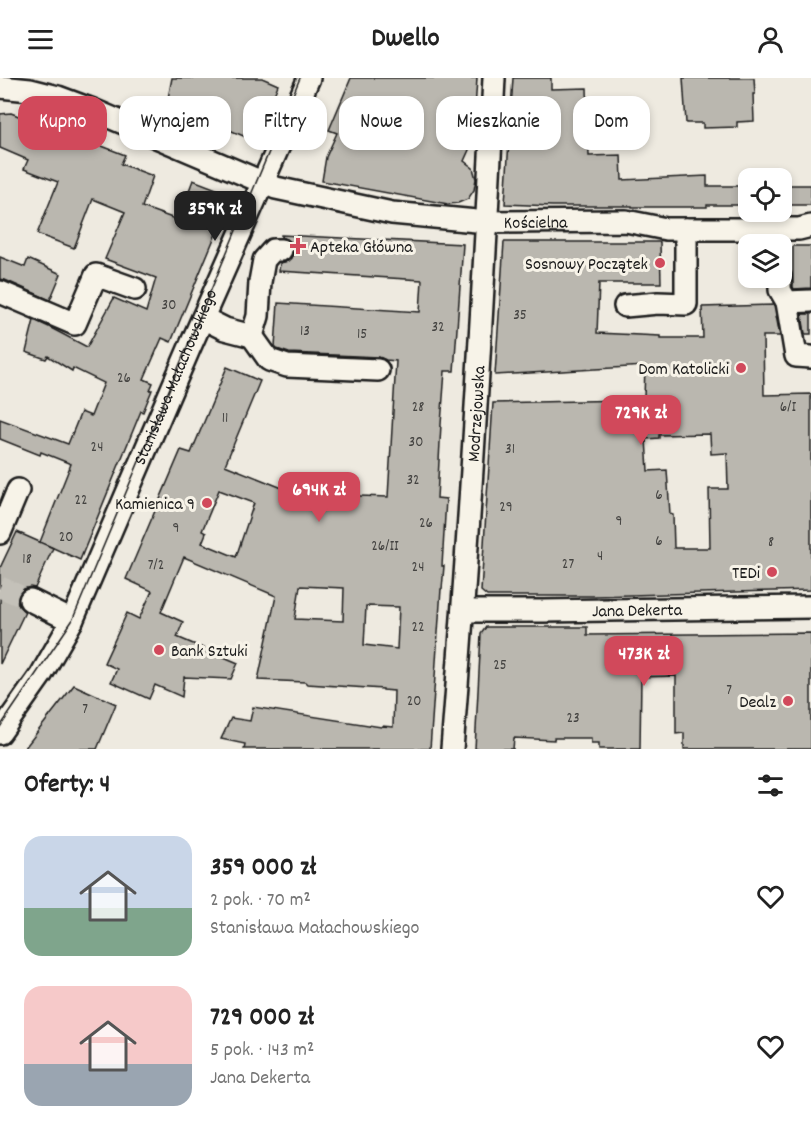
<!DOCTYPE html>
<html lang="pl">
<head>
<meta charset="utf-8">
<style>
	:root { --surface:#fff; --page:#f2f2f2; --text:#222; --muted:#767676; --accent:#d1495b }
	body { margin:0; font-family:Dekko,sans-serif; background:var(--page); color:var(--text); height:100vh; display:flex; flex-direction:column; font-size:22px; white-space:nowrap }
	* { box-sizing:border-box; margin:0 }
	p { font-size:20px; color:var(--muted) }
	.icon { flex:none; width:33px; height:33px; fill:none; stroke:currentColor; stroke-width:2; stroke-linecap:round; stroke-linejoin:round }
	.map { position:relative; height:671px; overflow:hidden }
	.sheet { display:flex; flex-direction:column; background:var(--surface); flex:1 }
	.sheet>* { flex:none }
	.banner { position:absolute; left:18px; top:18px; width:776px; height:54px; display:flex; gap:12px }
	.fabs { position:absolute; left:738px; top:90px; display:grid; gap:12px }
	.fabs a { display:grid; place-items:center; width:54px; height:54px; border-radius:12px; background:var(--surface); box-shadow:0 3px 9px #0003; font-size:30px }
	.price { position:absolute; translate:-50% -51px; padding:0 14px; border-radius:12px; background:var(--accent); color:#fff; font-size:20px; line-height:39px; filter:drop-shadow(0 2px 3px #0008) }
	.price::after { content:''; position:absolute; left:50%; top:36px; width:18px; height:14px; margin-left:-9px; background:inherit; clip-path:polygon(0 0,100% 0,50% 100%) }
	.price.on { background:#222; color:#fff }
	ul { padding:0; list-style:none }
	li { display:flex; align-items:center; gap:18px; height:150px; padding:0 24px }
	li span { display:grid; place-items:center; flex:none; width:168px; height:120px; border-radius:18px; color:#555 }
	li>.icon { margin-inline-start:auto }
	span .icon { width:72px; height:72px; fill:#fffc; stroke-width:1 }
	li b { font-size:26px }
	h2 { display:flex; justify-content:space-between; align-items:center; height:72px; padding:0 24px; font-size:26px }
	.pill { padding:0 21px; border-radius:18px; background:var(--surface); box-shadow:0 3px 9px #0003; font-size:21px; line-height:54px }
	.pill.on { background:var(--accent); color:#fff }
	header { display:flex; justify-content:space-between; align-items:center; height:78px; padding:0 24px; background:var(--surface); font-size:27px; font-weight:700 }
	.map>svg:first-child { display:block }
	.building { fill:#bab7af; stroke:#1c1c1c; stroke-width:1.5; fill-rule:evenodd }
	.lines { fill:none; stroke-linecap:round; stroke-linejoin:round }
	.minor-tunnel { stroke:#c4c1b9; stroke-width:21; stroke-dasharray:21 10; stroke-linecap:butt }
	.minor-casing { stroke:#1c1c1c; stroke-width:26 }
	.minor { stroke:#f7f3e8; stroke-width:21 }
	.tram { stroke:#1c1c1c; stroke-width:1.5 }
	.poi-dot { fill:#d1495b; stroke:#f7f3e8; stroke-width:2 }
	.labels { text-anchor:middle; stroke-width:6; stroke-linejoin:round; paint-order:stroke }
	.number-label { font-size:15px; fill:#444341 }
	.street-label { font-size:18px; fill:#1c1c1c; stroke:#f7f3e8 }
	.poi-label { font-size:18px; fill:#1c1c1c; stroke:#f7f3e8; text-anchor:end }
</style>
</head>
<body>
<header><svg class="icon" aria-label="menu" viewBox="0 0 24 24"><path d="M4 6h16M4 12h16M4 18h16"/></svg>Dwello<svg class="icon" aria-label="person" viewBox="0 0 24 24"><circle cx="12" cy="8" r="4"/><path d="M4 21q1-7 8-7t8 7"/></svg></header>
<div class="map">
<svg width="811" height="671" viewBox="0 0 811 671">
	<rect width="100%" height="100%" fill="#eeeae0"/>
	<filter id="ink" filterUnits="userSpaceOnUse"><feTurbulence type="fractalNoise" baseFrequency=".0167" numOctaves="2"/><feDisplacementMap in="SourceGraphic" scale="12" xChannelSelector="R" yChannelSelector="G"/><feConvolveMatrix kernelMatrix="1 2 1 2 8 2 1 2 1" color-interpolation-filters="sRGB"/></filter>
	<g filter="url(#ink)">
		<g class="building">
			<path d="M 172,0 L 262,0 L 278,7 L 255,63 L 167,25 Z"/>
			<path d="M 351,0 L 477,0 L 473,63 L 464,83 L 473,90 L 476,101 L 474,112 L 468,121 L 458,125 L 448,126 L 322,103 L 326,79 L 337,55 L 329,52 Z"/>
			<path d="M 513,0 L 551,0 L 551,11 L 587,10 L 589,78 L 621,77 L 622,102 L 707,98 L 707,108 L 748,108 L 748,127 L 707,127 L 707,129 L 632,129 L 632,128 L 552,128 L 505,126 Z"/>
			<path d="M 683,0 L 754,0 L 755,16 L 753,16 L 754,43 L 737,44 L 737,49 L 703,50 L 703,45 L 686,45 Z"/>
			<path d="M 11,35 L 41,47 L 43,42 L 95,62 L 94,65 L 125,77 L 121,86 L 153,98 L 142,129 L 175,141 L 184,117 L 187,118 L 193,102 L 227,115 L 230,122 L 171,264 L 162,260 L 144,301 L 153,305 L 150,312 L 152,312 L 143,334 L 141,333 L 80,482 L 40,464 L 71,386 L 41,374 L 40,377 L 0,361 L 0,341 L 68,366 L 81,334 L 91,338 L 104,305 L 73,290 L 72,293 L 48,278 L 46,281 L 26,274 L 34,242 L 49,249 L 87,269 L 114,220 L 146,234 L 156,200 L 105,181 L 125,134 L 93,121 L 74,170 L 37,156 L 58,104 L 24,91 L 28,82 L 0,70 L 0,36 Z"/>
			<rect x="782" y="107" width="29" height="20"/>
			<path d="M 281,157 L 463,166 L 454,293 L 445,293 L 441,346 L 437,420 L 446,421 L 442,488 L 444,488 L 442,511 L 441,511 L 430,671 L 244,671 L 245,666 L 221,661 L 231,640 L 250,643 L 253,629 L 381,649 L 382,648 L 393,649 L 394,613 L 383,612 L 383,611 L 307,606 L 305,604 L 258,602 L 276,518 L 184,479 L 161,534 L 183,544 L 177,559 L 238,585 L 231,601 L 184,599 L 182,619 L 155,607 L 149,621 L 111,604 L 117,591 L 104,585 L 127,535 L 139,541 L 152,513 L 126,501 L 181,372 L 191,375 L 227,289 L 260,303 L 225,387 L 307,420 L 309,413 L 331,417 L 388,419 L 396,283 L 386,282 L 379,279 L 289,275 L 277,271 L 275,269 L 278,225 L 420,234 L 422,202 L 279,193 L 280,185 L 288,183 L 292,179 L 294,173 L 292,165 L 287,161 L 281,159 ZM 219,412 L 254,425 L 236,479 L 202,465 L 206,455 L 202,453 ZM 300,508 L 344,510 L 343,543 L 295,541 ZM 366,528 L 399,529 L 397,571 L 364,567 Z"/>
			<path d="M 504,164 L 660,164 L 661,205 L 599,205 L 597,255 L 660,258 L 660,260 L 703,260 L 702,229 L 774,227 L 780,258 L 763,258 L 764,317 L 811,316 L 811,512 L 595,518 L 487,518 L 481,513 L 493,325 L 628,322 L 628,320 L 644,320 L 645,288 L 495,297 ZM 710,356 L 711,376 L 727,375 L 728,411 L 709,411 L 710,470 L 674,470 L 673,437 L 670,436 L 667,392 L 648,393 L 646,361 L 659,360 L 659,357 Z"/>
			<path d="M 793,168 L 811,168 L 811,210 L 794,211 L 793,209 Z"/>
			<path d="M 0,179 L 25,189 L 28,181 L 61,196 L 50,222 L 5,202 L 0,201 Z"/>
			<path d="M 802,236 L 811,236 L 811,256 L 805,256 Z"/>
			<path d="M 17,454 L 53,470 L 35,510 L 30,509 L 24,511 L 18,517 L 17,522 L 19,528 L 25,534 L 0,586 L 0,490 Z"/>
			<path d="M 486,549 L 587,549 L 587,557 L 811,555 L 811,671 L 684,671 L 684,655 L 676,656 L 676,598 L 641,599 L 640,671 L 599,671 L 599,665 L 591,665 L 591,660 L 554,660 L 554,662 L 514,660 L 513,671 L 475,671 L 481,556 Z"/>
			<path d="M 74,607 L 116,626 L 97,671 L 24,671 Z"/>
		</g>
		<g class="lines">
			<path class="minor-tunnel" d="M 0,509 L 30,522"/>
			<defs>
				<g id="minor">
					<path id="s1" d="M 0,9 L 30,12 L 58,19 L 93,32 L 276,110 L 392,135 L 487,144 L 626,143 L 666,151 L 799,151 L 811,148"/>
					<path d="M 780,200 L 780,212 L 787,224 L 811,223"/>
					<path d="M 0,214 L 75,246 L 96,197 L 135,211"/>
					<path d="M 787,224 L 796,278 L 811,279"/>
					<path d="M 625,228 L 658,225 L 686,226 L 686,151"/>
					<path d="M 203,240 L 225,251 L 252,258 L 258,238 L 260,204 L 264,182 L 273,172 L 281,172"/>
					<path d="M 252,258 L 269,282 L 287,288 L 378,292"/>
					<path d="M 0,455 L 18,412"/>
					<path d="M 30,522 L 72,543"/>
					<path id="s2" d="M 463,533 L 544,533 L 811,529"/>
					<path d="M 0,655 L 41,597 L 72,543 L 189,271 L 309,0"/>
					<path id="s3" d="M 452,671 C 470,448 483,224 494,0"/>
				</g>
			</defs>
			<use href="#minor" class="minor-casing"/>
			<use href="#minor" class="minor"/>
			<path class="tram" id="s4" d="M 0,649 L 72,543 L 300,0"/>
		</g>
	</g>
	<g class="poi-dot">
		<path d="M295 159h6v6h6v6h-6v6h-6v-6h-6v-6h6z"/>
		<circle cx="660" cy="185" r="6"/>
		<circle cx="741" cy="290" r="6"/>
		<circle cx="207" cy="425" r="6"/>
		<circle cx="772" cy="494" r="6"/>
		<circle cx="159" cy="572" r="6"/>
		<circle cx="788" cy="623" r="6"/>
	</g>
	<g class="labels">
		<g class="number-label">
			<text x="169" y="231">30</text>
			<text x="520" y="241">35</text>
			<text x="438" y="253">32</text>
			<text x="305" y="257">13</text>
			<text x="362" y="260">15</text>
			<text x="124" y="304">26</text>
			<text x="418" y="333">28</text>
			<text x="788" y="333">6/I</text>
			<text x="225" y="344">11</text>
			<text x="416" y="368">30</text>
			<text x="97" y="373">24</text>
			<text x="510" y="375">31</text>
			<text x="413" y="406">32</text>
			<text x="659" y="421">6</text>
			<text x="81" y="426">22</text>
			<text x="506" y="433">29</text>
			<text x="619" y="447">9</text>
			<text x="426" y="449">26</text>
			<text x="176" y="454">9</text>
			<text x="66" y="463">20</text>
			<text x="659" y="467">6</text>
			<text x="771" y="468">8</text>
			<text x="385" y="472">26/II</text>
			<text x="600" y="482">4</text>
			<text x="27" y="485">18</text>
			<text x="568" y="490">27</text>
			<text x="156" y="491">7/2</text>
			<text x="418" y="493">24</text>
			<text x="418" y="553">22</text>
			<text x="500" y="591">25</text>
			<text x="729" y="616">7</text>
			<text x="414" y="627">20</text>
			<text x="85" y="635">7</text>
			<text x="573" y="644">23</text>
		</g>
		<g class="street-label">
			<text dy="6" stroke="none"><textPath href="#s1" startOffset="558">Kościelna</textPath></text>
			<text dy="6" stroke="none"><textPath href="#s4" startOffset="393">Stanisława Małachowskiego</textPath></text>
			<text dy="6" stroke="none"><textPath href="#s3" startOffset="336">Modrzejowska</textPath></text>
			<text dy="6" stroke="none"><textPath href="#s2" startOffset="174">Jana Dekerta</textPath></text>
		</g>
		<g class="poi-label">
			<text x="310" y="174" text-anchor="start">Apteka Główna</text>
			<text x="648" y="191">Sosnowy Początek</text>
			<text x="729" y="296">Dom Katolicki</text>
			<text x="195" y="431">Kamienica 9</text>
			<text x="760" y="500">TEDi</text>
			<text x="171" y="578" text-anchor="start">Bank Sztuki</text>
			<text x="776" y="629">Dealz</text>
		</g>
	</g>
</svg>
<div class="fabs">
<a><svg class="icon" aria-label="locate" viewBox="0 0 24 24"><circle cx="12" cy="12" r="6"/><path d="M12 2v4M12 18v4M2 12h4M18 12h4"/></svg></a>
<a><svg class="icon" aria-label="layers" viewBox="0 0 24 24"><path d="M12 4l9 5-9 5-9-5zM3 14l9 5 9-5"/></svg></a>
</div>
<b class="price on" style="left:215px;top:164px">359K zł</b>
<b class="price" style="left:641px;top:368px">729K zł</b>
<b class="price" style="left:319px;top:445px">694K zł</b>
<b class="price" style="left:644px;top:609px">473K zł</b>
<div class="banner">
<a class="pill on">Kupno</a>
<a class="pill">Wynajem</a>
<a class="pill">Filtry</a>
<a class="pill">Nowe</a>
<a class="pill">Mieszkanie</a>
<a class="pill">Dom</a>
</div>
</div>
<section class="sheet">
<h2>Oferty: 4<svg class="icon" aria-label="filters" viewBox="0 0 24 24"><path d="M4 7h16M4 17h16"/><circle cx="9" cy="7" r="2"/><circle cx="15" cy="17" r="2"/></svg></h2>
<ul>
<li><span style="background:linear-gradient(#c9d6e8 60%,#7fa58c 0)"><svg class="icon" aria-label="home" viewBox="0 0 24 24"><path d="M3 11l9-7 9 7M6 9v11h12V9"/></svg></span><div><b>359 000 zł</b><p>2 pok. · 70 m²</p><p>Stanisława Małachowskiego</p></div><svg class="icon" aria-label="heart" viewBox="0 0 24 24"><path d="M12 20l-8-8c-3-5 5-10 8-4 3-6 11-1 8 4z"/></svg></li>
<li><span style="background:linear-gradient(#f6c9c9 65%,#9aa5b1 0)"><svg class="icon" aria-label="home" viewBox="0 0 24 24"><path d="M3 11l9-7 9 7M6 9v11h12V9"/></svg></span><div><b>729 000 zł</b><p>5 pok. · 143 m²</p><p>Jana Dekerta</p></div><svg class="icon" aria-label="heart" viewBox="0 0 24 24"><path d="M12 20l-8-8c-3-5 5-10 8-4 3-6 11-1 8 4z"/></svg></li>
</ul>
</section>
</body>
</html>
